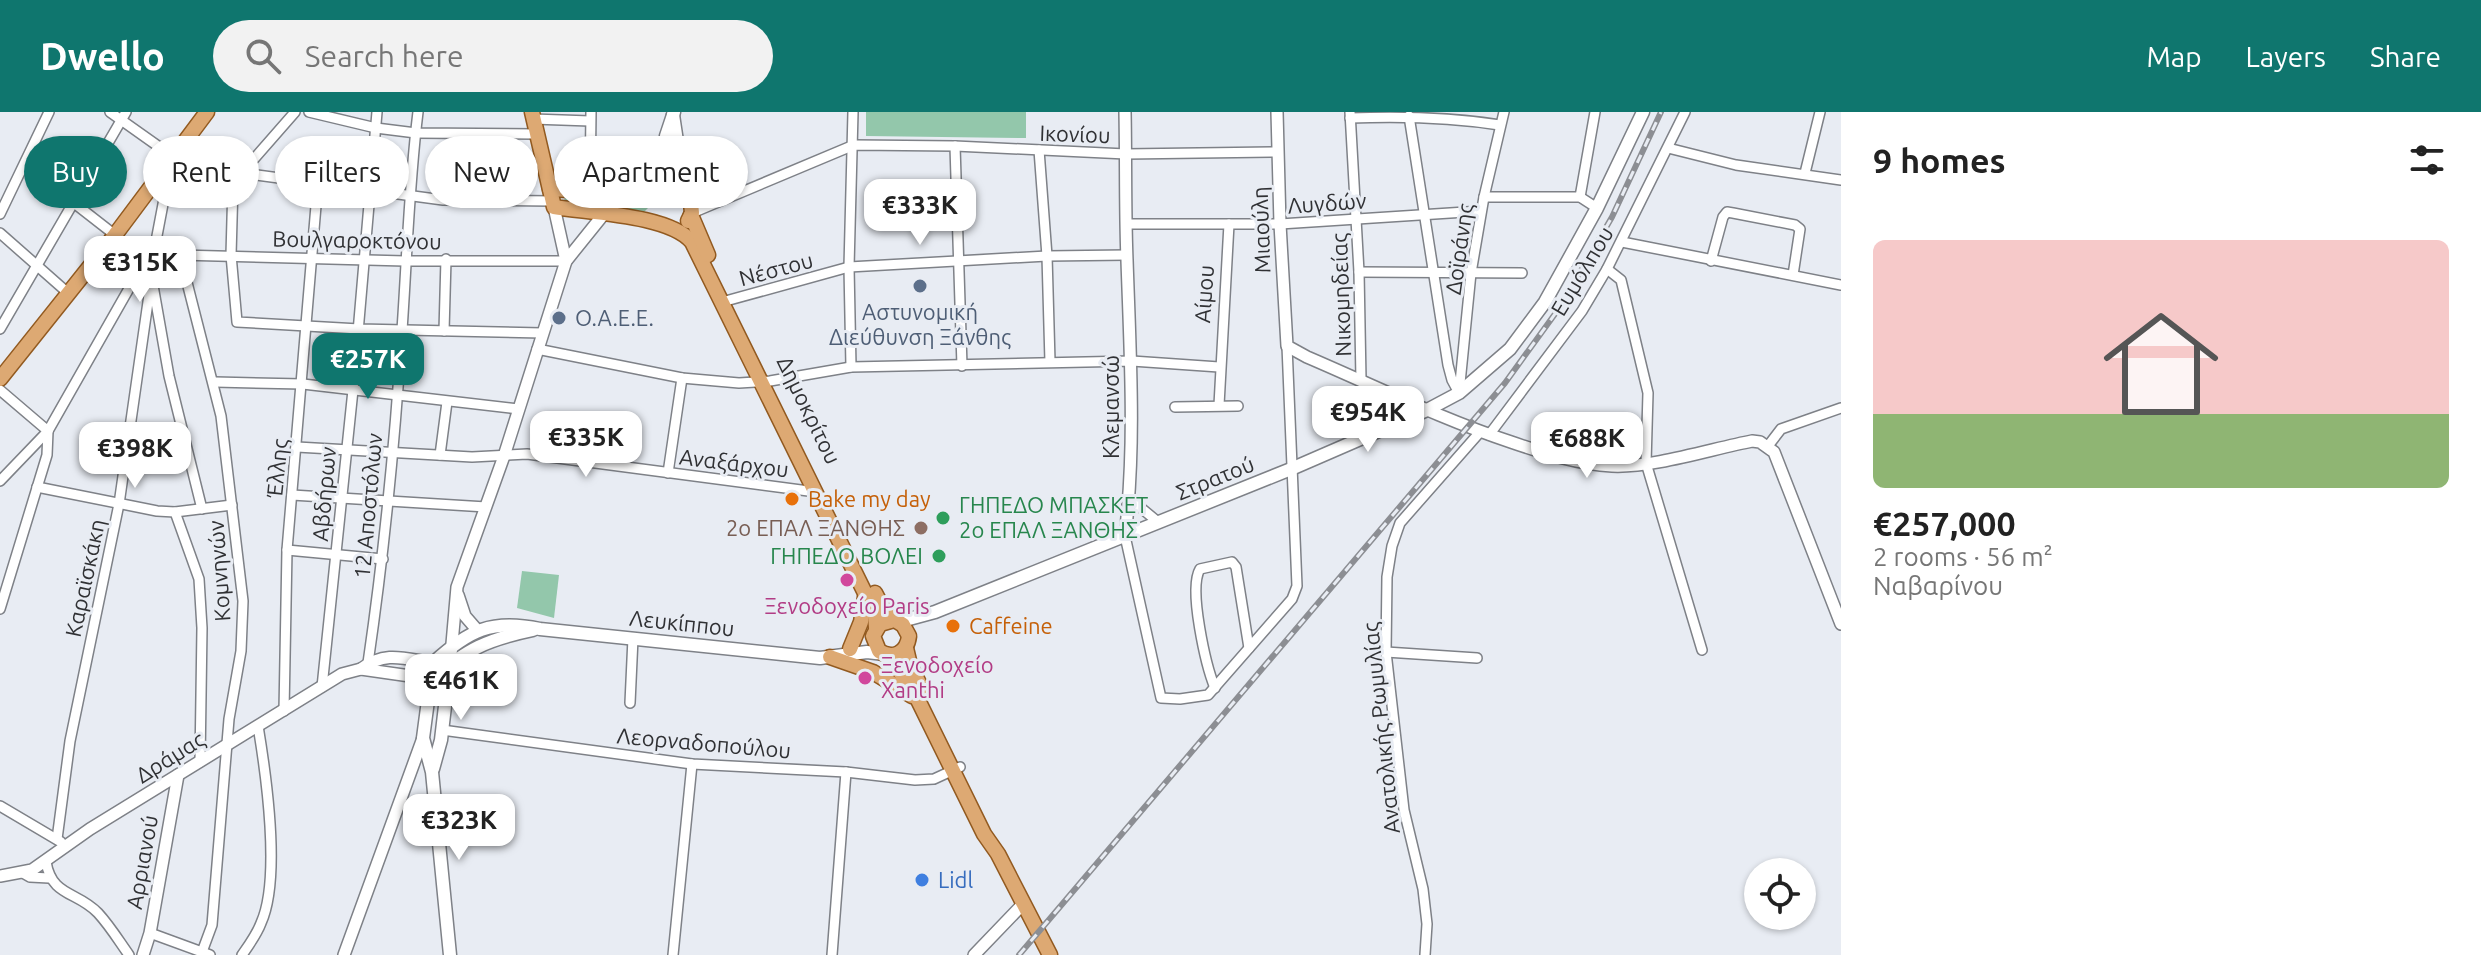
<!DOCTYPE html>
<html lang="en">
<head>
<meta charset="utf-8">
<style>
	:root { --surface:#fff; --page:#f2f2f2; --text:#222; --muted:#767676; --accent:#0f766e }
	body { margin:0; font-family:Ubuntu,sans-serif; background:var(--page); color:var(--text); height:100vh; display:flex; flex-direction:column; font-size:30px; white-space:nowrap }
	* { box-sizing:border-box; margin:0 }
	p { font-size:26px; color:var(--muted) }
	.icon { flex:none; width:44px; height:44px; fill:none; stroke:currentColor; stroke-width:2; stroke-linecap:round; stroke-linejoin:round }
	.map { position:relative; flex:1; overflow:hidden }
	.sheet { display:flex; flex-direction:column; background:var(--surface); width:640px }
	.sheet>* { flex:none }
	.banner { position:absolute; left:24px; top:24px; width:760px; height:72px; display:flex; gap:16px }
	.tools { position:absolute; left:1744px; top:746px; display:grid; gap:16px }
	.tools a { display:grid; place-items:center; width:72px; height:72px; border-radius:50%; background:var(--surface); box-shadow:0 2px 6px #0004; font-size:40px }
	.price { position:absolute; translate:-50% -68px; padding:0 18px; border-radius:16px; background:#fff; color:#222; font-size:26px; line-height:52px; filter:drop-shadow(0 2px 4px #0008) }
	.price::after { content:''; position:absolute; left:50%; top:48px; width:24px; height:18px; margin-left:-12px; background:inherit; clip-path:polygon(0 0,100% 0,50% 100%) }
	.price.selected { background:var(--accent); color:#fff }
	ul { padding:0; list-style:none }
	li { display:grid; align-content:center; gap:16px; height:424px; padding:0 32px }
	li span { display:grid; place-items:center; height:248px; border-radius:12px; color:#555 }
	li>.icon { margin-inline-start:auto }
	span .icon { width:144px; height:144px; fill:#fffc; stroke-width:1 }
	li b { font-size:34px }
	h2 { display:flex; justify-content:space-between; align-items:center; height:96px; padding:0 32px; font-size:34px }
	.pill { padding:0 28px; border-radius:36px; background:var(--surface); box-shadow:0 2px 6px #0004; font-size:28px; line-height:72px }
	.pill.selected { background:var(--accent); color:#fff }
	header { display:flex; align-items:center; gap:48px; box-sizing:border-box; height:112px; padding:0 40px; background:var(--accent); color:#fff }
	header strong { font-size:38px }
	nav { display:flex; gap:44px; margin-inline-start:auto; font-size:28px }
	.search { width:560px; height:72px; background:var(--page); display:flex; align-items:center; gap:20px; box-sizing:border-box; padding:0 28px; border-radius:44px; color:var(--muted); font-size:30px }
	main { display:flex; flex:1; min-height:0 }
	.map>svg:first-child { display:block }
	.green { fill:#93c7ab }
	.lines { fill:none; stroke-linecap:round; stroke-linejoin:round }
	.minor-casing { stroke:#7e8187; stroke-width:12 }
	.tertiary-casing { stroke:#7e8187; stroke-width:14 }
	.secondary-casing { stroke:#7e8187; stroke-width:15 }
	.primary-casing { stroke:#925a20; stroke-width:17 }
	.minor { stroke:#fff; stroke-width:9 }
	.tertiary { stroke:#fff; stroke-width:11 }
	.secondary { stroke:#fff; stroke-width:12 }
	.primary { stroke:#dda973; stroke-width:14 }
	.rail-casing { stroke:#8c8e93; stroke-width:6 }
	.rail { stroke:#e8ecf3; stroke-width:3; stroke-dasharray:9; stroke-linecap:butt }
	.service-dot { fill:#5c6f8a; stroke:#e8ecf3; stroke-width:3 }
	.food-dot { fill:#e8710a; stroke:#e8ecf3; stroke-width:3 }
	.leisure-dot { fill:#2e9e5b; stroke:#e8ecf3; stroke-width:3 }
	.education-dot { fill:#8d6e63; stroke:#e8ecf3; stroke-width:3 }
	.hotel-dot { fill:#d1479c; stroke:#e8ecf3; stroke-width:3 }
	.shop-dot { fill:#3f7fe0; stroke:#e8ecf3; stroke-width:3 }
	.labels { text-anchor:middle; stroke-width:6; stroke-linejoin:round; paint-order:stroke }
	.street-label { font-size:22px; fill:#303134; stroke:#e8ecf3 }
	.service-label { font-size:22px; fill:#4e5e75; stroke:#e8ecf3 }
	.food-label { font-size:22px; fill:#c56008; stroke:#e8ecf3; text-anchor:start }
	.leisure-label { font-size:22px; fill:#27864d; stroke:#e8ecf3; text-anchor:start }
	.education-label { font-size:22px; fill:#785e54; stroke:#e8ecf3; text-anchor:end }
	.hotel-label { font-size:22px; fill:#b23c85; stroke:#e8ecf3 }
	.shop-label { font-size:22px; fill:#366cbe; stroke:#e8ecf3; text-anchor:start }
</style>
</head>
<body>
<header>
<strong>Dwello</strong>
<div class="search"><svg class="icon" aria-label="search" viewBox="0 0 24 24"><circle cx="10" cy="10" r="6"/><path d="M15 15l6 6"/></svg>Search here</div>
<nav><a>Map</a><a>Layers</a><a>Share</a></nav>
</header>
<main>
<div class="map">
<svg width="1841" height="843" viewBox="0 0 1841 843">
	<rect width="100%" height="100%" fill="#e8ecf3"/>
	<g class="green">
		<path d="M 866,0 L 1026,0 L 1026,26 L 866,24 Z"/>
		<path d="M 565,83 L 649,89 L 650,94 L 643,101 L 564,91 Z"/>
		<path d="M 522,459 L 559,463 L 554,506 L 517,496 Z"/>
	</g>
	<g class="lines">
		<defs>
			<g id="minor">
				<path d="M 110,0 L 172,44 L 233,72"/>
				<path d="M 309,0 L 376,16 L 416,21 L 537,22"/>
				<path d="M 1350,0 L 1359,160 L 1361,268"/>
				<path d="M 1409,4 L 1448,253 L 1452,268 L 1459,281"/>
				<path d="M 1350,6 C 1401,4 1449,5 1500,13"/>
				<path d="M 533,7 L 590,9"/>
				<path d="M 955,34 L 962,254"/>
				<path d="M 1668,36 L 1736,53 L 1841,68"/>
				<path d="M 1039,38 L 1047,144 L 1050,250"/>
				<path d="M 242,61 L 443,88 L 552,89"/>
				<path d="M 1805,61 L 1820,0"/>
				<path d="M 240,63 L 295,0"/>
				<path d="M 233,72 L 231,143 L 237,210 L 359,217 L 542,221"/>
				<path d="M 590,79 L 591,0"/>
				<path d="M 1484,85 L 1580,85 L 1597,96"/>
				<path d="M 1580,85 L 1595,0"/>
				<path d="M 74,91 L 115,123"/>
				<path d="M 692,101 L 854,33 L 955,34 L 1126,42 L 1278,40"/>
				<path d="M 0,102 L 49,0"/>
				<path d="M 1128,112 L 1280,112 L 1481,99"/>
				<path d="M 0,121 L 68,181"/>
				<path d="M 1622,130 L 1841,173"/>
				<path d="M 180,143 L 221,304 L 243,489 L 241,539 L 229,607 L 212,813 L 202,840"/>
				<path d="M 1711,149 L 1723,105 L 1727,100 L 1733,101 L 1795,113 L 1800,117 L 1793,163"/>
				<path d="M 1607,157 L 1621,168 L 1648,281 L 1646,351 L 1702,538"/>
				<path d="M 1359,160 L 1522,161"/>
				<path d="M 722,190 L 849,155 L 1047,144 L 1127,143"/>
				<path d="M 0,217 L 126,0"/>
				<path d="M 444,219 L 446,147"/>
				<path d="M 537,237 L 682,266 L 739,271 L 770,269 L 851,255 L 1132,249 L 1219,255"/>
				<path d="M 851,255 L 849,155 L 853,0"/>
				<path d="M 215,270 L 303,272 L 518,297"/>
				<path d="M 0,278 L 48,319"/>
				<path d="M 1459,281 L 1471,161 L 1484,85 L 1504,0"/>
				<path d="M 1219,293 L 1229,112"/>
				<path d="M 1175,295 L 1238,294"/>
				<path d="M 1489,323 L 1582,199 L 1607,157 L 1685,0"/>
				<path d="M 1768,334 L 1781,317 L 1841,296"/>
				<path d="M 297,335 L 472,345 L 527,342 L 816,380"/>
				<path d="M 440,343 L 447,290"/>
				<path d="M 668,361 L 682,266"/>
				<path d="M 0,369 L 48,319"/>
				<path d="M 37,375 L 157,399 L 175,400 L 232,393"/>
				<path d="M 292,383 L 486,395"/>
				<path d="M 1129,386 L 1158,410"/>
				<path d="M 202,397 L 169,264 L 148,145 L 180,143 L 405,149 L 566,149"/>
				<path d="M 175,400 L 199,467 L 202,516 L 200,650"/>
				<path d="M 1125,424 L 1161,586 L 1180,587 L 1208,583 L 1292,487 L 1297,474 L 1287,234"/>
				<path d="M 287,438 L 383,447"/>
				<path d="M 0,497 L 47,343 L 48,319 L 156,129 L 171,50"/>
				<path d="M 1386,540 L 1477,546"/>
				<path d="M 368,551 C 384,441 395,330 402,218 C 407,146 409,72 418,0"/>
				<path d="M 322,575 L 353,278 L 377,0"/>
				<path d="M 1215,576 C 1206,554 1188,477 1200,457 L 1232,450 L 1236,455 L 1249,536"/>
				<path d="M 630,591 L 633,526"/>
				<path d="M 284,599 L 287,438 L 318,70"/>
				<path d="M 442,618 L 692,652 L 846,660 L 915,668 L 934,667 L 960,655"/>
				<path d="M 0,694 L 61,730"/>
				<path d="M 57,727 L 70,629 L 119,392 L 150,176"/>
				<path d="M 46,750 C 52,785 77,779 98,801 C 110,814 119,829 129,843"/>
				<path d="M 23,761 L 30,765 L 49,766"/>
				<path d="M 150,821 L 210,843"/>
				<path d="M 242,843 C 249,833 257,822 261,811 C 281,767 266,662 258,614"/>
				<path d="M 673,843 L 692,652"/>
				<path d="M 832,843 L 846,660"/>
				<path d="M 1425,843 L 1427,812 L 1423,777 L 1404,698 L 1386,540 L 1387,465 L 1392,434 L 1400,411 L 1480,320"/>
			</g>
			<g id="tertiary">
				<path d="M 1277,0 L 1280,112 L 1287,234 L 1307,245 C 1375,274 1441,307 1511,330 C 1543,341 1578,352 1612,354 C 1652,356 1711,337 1752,329 L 1760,330 L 1774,340 L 1841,512"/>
				<path d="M 554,95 L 566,149"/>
				<path d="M 1125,424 C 1136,332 1130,240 1127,148 C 1125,99 1126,49 1125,0"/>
				<path d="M 458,483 L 465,504 L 478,519"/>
				<path d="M 451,543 L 457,475 L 504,344 L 566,149 L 603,103"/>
				<path d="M 361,557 C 386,538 405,547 433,551"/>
				<path d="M 0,764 L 32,758 L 90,717 L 342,562 L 361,557 L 431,567"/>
				<path d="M 143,843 L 150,821 L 178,663"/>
				<path d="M 344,843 L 423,626"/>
				<path d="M 974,843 L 1024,791"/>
			</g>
			<g id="secondary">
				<path d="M 673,3 L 685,82"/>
				<path d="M 663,81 L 666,24 L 674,0"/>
				<path d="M 898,510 L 935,500 L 1291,357 L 1427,298 L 1459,281 L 1510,237 L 1545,190 L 1597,96 L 1643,0"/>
				<path d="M 431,567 C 469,537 485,528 533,518"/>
				<path d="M 433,657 L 441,628 L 450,552"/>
				<path d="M 450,843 L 432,660 L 423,626 L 433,551 C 469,518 491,507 540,517 L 820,546 L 867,540 L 884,542"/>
			</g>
			<g id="primary">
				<path d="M 532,0 L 554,95 C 591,101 669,103 692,130 L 865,481 L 875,502 L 876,516"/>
				<path d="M 550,77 L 660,83 L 668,79 L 680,79 L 691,91 L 692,101 L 688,109"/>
				<path d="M 691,103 L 708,143"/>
				<path d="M 0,267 L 115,123 L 207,0"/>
				<path d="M 875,481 L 886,502 L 903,513 L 909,524 C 907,541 893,548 879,539 L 873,524 L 880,512 L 894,508"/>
				<path d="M 906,536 L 910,553 L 923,579"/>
				<path d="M 850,537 L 861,510 L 865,485"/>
				<path d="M 890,544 L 918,588 L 984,722 L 998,742 L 1050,843"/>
				<path d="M 830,545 L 873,560 L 912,584"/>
			</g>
		</defs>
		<use href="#minor" class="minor-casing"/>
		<use href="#tertiary" class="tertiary-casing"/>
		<use href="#secondary" class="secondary-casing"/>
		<use href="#primary" class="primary-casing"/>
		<use href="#minor" class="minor"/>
		<use href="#tertiary" class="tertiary"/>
		<use href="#secondary" class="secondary"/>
		<use href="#primary" class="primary"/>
		<defs>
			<path id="rail" d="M 1019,843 L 1505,271 L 1560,195 L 1612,105 L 1661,0"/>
		</defs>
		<use href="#rail" class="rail-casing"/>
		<use href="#rail" class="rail"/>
	</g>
	<g class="service-dot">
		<circle cx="920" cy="174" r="8"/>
		<circle cx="559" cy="206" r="8"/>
	</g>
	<g class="food-dot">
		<circle cx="792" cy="387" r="8"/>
		<circle cx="953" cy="514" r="8"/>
	</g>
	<g class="leisure-dot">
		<circle cx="943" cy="406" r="8"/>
		<circle cx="939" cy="444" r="8"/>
	</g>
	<circle class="education-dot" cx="921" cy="416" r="8"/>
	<g class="hotel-dot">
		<circle cx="847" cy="468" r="8"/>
		<circle cx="865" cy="566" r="8"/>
	</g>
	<circle class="shop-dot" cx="922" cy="768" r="8"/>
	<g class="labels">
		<g class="street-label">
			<text transform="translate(1075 22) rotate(2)" y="8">Ικονίου</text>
			<text transform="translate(1327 91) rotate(-4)" y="8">Λυγδών</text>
			<text transform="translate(1261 118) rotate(-92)" y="8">Μιαούλη</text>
			<text transform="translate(357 128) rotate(1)" y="8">Βουλγαροκτόνου</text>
			<text transform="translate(1459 137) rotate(-82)" y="8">Δοϊράνης</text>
			<text transform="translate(776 157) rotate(-15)" y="8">Νέστου</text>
			<text transform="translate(1582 159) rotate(-59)" y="8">Ευμόλπου</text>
			<text transform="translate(1204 182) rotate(-86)" y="8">Αίμου</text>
			<text transform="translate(1341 183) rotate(-92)" y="8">Νικομηδείας</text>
			<text transform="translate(1111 295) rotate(-90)" y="8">Κλεμανσώ</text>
			<text transform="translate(809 298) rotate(64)" y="8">Δημοκρίτου</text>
			<text transform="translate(734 351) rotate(7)" y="8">Αναξάρχου</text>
			<text transform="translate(277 356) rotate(-84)" y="8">Έλλης</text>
			<text transform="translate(1215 366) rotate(-22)" y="8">Στρατού</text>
			<text transform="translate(324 382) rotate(-85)" y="8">Αβδήρων</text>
			<text transform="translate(368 394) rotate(-85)" y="8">12 Αποστόλων</text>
			<text transform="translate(219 459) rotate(-94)" y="8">Κομνηνών</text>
			<text transform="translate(85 466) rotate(-78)" y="8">Καραϊσκάκη</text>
			<text transform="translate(682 511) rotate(6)" y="8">Λευκίππου</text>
			<text transform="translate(1381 616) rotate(-96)" y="8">Ανατολικής Ρωμυλίας</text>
			<text transform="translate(704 631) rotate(5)" y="8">Λεορναδοπούλου</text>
			<text transform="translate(170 645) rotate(-32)" y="8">Δράμας</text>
			<text transform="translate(142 750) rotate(-80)" y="8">Αρριανού</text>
		</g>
		<g class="service-label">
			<text x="920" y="208">Αστυνομική<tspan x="920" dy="25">Διεύθυνση Ξάνθης</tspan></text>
			<text x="575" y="214" text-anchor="start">Ο.Α.Ε.Ε.</text>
		</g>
		<g class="food-label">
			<text x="808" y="395">Bake my day</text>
			<text x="969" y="522">Caffeine</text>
		</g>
		<g class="leisure-label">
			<text x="959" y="401">ΓΗΠΕΔΟ ΜΠΑΣΚΕΤ<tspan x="959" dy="25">2ο ΕΠΑΛ ΞΑΝΘΗΣ</tspan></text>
			<text x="923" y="452" text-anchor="end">ΓΗΠΕΔΟ ΒΟΛΕΙ</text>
		</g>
		<g class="education-label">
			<text x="905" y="424">2o ΕΠΑΛ ΞΑΝΘΗΣ</text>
		</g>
		<g class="hotel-label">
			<text x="847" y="502">Ξενοδοχείο Paris</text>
			<text x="881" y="561" text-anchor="start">Ξενοδοχείο<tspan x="881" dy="25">Xanthi</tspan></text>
		</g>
		<g class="shop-label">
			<text x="938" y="776">Lidl</text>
		</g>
	</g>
</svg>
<div class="tools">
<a><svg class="icon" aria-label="locate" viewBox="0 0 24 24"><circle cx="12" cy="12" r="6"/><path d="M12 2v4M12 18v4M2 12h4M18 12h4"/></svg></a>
</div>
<b class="price" style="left:920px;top:135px">€333K</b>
<b class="price" style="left:140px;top:192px">€315K</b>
<b class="price selected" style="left:368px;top:289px">€257K</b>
<b class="price" style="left:1368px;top:342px">€954K</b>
<b class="price" style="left:586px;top:367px">€335K</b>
<b class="price" style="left:1587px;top:368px">€688K</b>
<b class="price" style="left:135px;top:378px">€398K</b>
<b class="price" style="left:461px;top:610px">€461K</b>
<b class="price" style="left:459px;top:750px">€323K</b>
<div class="banner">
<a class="pill selected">Buy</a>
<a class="pill">Rent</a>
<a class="pill">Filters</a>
<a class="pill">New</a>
<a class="pill">Apartment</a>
</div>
</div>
<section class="sheet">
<h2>9 homes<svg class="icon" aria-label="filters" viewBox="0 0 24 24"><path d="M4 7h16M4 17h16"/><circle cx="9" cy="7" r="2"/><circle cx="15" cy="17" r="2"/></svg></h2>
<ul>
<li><span style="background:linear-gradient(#f6c9c9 70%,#8fb573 0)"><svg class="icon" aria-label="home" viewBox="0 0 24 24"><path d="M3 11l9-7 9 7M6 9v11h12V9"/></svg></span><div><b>€257,000</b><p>2 rooms · 56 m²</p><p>Ναβαρίνου</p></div></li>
</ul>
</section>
</main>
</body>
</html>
